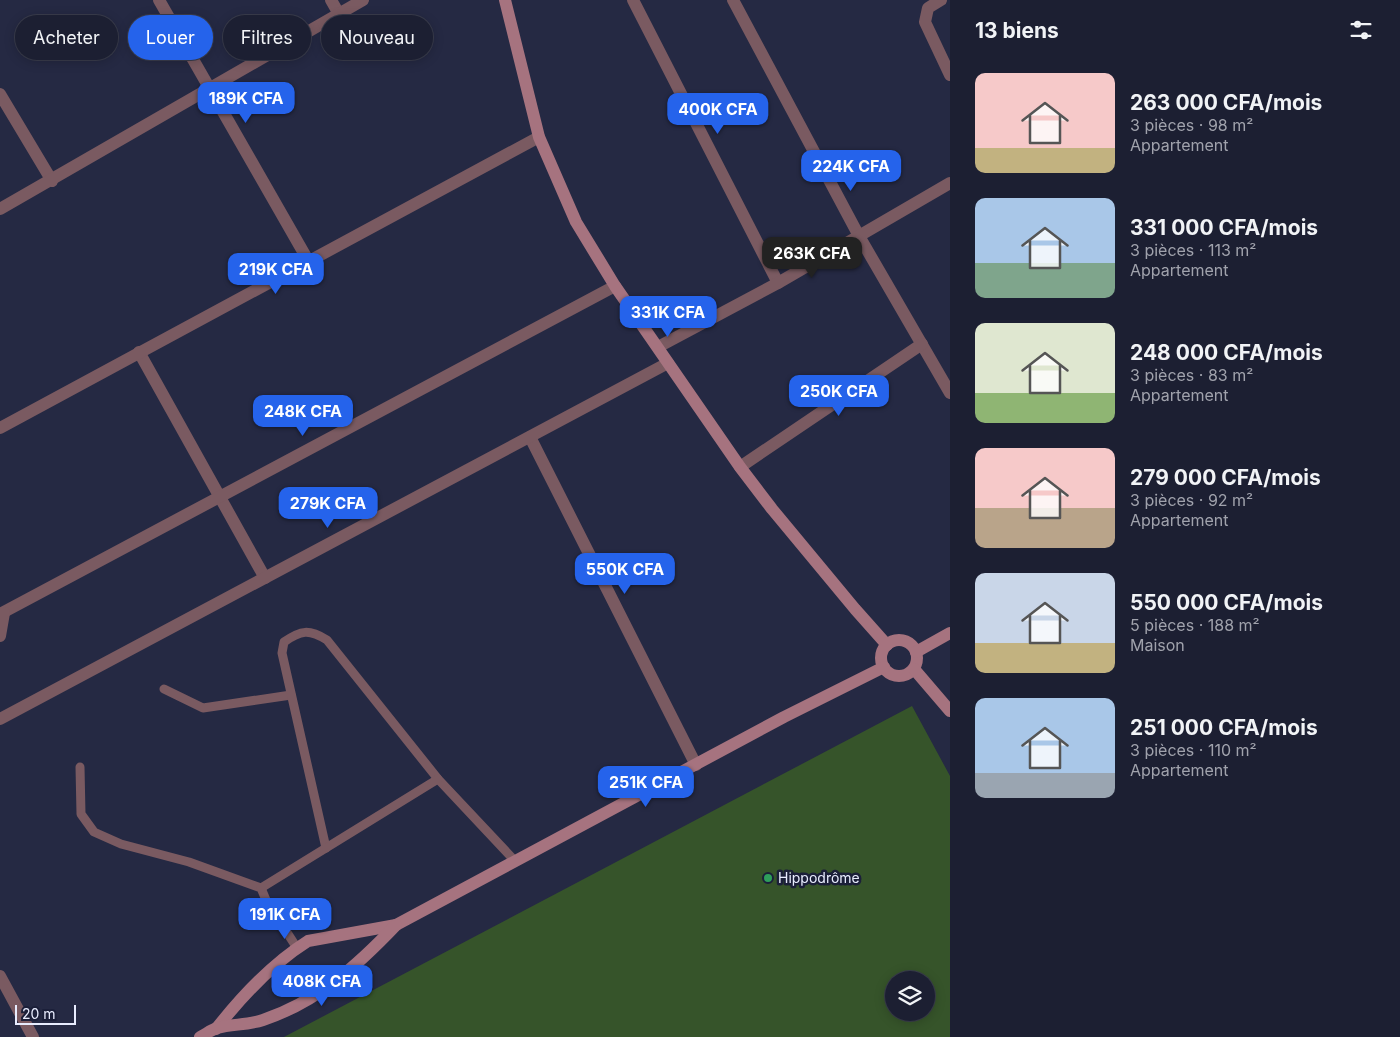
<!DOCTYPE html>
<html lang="fr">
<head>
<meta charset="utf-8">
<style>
	:root { --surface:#1c1f32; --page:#25273a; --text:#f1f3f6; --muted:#a0a2ac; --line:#3a3d4d; --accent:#2563eb }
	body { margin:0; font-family:Inter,sans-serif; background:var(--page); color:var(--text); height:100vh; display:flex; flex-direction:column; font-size:19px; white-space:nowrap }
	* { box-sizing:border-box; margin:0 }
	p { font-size:16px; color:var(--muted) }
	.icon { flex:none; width:28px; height:28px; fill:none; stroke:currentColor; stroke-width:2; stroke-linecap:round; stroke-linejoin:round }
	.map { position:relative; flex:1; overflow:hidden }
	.sheet { display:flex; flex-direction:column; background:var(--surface); width:450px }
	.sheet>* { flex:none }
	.top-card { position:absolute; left:15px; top:15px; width:475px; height:45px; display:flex; gap:10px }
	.controls { position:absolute; left:885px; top:971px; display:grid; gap:10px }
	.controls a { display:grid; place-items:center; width:50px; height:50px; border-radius:50%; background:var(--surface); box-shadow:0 2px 12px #0003,0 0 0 1px var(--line); font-size:25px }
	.scale { position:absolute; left:15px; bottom:12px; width:61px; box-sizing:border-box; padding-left:5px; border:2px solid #e8ecfe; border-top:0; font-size:14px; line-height:18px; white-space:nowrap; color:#e8ecfe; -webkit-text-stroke:4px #1b1f39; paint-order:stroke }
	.price { position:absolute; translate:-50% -42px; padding:0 11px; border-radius:10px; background:var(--accent); color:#fff; font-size:16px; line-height:32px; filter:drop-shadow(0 1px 2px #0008) }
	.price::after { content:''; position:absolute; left:50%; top:30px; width:15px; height:11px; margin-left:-8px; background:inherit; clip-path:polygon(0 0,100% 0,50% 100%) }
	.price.active { background:#222; color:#fff }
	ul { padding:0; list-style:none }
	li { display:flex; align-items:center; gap:15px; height:125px; padding:0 25px }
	li span { display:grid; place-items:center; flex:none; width:140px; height:100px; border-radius:10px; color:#555 }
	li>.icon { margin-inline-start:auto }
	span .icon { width:60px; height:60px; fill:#fffc; stroke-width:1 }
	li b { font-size:21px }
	h2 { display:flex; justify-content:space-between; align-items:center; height:60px; padding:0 25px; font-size:21px }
	.tag { padding:0 18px; border-radius:22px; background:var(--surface); box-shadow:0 2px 12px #0003,0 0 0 1px var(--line); font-size:18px; line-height:45px }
	.tag.active { background:var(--accent); color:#fff }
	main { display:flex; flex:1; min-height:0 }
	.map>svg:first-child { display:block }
	.green { fill:#36542a; fill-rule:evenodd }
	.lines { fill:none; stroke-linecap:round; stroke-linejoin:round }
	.lane { stroke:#7a5a61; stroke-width:9 }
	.street { stroke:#7a5a61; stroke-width:12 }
	.secondary { stroke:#a6737f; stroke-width:12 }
	.leisure-dot { fill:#2e9e5b; stroke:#1b1f39; stroke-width:2 }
	.labels { text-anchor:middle; stroke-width:5; stroke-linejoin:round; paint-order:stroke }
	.poi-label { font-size:14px; fill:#e8ecfe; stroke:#1b1f39; text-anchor:start }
</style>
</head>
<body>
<main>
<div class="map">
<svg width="950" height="1037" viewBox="0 0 950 1037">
	<rect width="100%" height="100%" fill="#252943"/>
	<path class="green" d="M 912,706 L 950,776 L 950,1037 L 284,1037 ZM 894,980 L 926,980 L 926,1012 L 894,1012 Z"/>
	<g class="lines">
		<g class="lane">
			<path d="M 164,689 L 203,708 L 291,695"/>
			<path d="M 80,767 L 81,814 L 94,832 L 121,844 L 189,862 L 261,888 L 266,900 L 297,948"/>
			<path d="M 326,848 L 282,653 L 284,642 C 301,630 309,629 327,640 L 438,779 L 515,861"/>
			<path d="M 261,888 L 438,779"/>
		</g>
		<g class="street">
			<path d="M 159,0 L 309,262"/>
			<path d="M 331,0 L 339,14"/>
			<path d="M 633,0 L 778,283"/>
			<path d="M 733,0 L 859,236 L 950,393"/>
			<path d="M 941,0 L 928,8 L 925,22 L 950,75"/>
			<path d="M 0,94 L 52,181"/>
			<path d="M 0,209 L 363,0"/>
			<path d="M 658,347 L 778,283 L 950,183"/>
			<path d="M 139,352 L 265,578"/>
			<path d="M 0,428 L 539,137"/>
			<path d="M 530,437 L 696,765"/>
			<path d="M 740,467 L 922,344"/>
			<path d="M 0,614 L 615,286"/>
			<path d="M 0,636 L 4,613"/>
			<path d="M 0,719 L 668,363"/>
			<path d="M 0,976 L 33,1037"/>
		</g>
		<g class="secondary">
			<path d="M 505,0 L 539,137 L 576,222 L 615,286 L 740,467 L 772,509 L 855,609 L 887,645"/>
			<circle cx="899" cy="658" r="18"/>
			<path d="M 916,652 L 950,633"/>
			<path d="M 914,669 L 950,711"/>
			<path d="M 216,1029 C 242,996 273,963 308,941 L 396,925 L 784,717 L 884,667"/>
			<path d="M 200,1037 C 206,1034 211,1030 217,1028 C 232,1024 248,1025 263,1020 C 317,1002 357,966 396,925"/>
		</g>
	</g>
	<circle class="leisure-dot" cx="768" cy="878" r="5"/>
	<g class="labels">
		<g class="poi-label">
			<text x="778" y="883">Hippodrôme</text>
		</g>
	</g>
</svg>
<div class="controls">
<a><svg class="icon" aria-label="layers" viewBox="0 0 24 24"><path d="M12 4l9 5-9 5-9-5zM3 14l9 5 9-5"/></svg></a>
</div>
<div class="scale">20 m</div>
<b class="price" style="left:246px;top:124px">189K CFA</b>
<b class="price" style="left:718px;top:135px">400K CFA</b>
<b class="price" style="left:851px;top:192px">224K CFA</b>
<b class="price active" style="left:812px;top:279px">263K CFA</b>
<b class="price" style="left:276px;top:295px">219K CFA</b>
<b class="price" style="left:668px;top:338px">331K CFA</b>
<b class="price" style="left:839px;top:417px">250K CFA</b>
<b class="price" style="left:303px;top:437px">248K CFA</b>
<b class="price" style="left:328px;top:529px">279K CFA</b>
<b class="price" style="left:625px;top:595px">550K CFA</b>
<b class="price" style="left:646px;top:808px">251K CFA</b>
<b class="price" style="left:285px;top:940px">191K CFA</b>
<b class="price" style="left:322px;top:1007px">408K CFA</b>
<div class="top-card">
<a class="tag">Acheter</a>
<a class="tag active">Louer</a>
<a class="tag">Filtres</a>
<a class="tag">Nouveau</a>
</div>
</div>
<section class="sheet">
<h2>13 biens<svg class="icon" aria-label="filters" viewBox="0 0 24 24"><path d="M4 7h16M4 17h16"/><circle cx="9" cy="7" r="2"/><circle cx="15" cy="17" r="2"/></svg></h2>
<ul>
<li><span style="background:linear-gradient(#f6c9c9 75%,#c2b280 0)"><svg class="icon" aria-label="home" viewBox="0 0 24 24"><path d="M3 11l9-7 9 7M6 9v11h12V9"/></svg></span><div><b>263 000 CFA/mois</b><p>3 pièces · 98 m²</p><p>Appartement</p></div></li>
<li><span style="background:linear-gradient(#a9c7e8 65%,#7fa58c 0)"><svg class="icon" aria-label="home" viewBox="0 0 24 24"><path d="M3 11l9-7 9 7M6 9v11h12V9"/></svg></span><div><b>331 000 CFA/mois</b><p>3 pièces · 113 m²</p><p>Appartement</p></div></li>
<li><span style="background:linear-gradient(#dfe7d0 70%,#8fb573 0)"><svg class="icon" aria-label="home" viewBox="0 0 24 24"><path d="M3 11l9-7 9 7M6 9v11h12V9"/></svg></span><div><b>248 000 CFA/mois</b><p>3 pièces · 83 m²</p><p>Appartement</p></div></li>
<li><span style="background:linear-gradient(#f6c9c9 60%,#b9a48a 0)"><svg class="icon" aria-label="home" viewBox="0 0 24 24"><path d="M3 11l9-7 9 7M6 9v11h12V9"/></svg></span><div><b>279 000 CFA/mois</b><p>3 pièces · 92 m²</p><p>Appartement</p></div></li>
<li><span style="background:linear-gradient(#c9d6e8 70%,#c2b280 0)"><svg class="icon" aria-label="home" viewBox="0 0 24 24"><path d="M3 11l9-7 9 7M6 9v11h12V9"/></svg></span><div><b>550 000 CFA/mois</b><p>5 pièces · 188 m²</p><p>Maison</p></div></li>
<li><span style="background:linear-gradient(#a9c7e8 75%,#9aa5b1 0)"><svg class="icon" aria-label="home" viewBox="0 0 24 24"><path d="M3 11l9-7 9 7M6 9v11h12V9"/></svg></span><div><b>251 000 CFA/mois</b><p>3 pièces · 110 m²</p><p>Appartement</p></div></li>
</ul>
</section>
</main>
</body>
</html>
